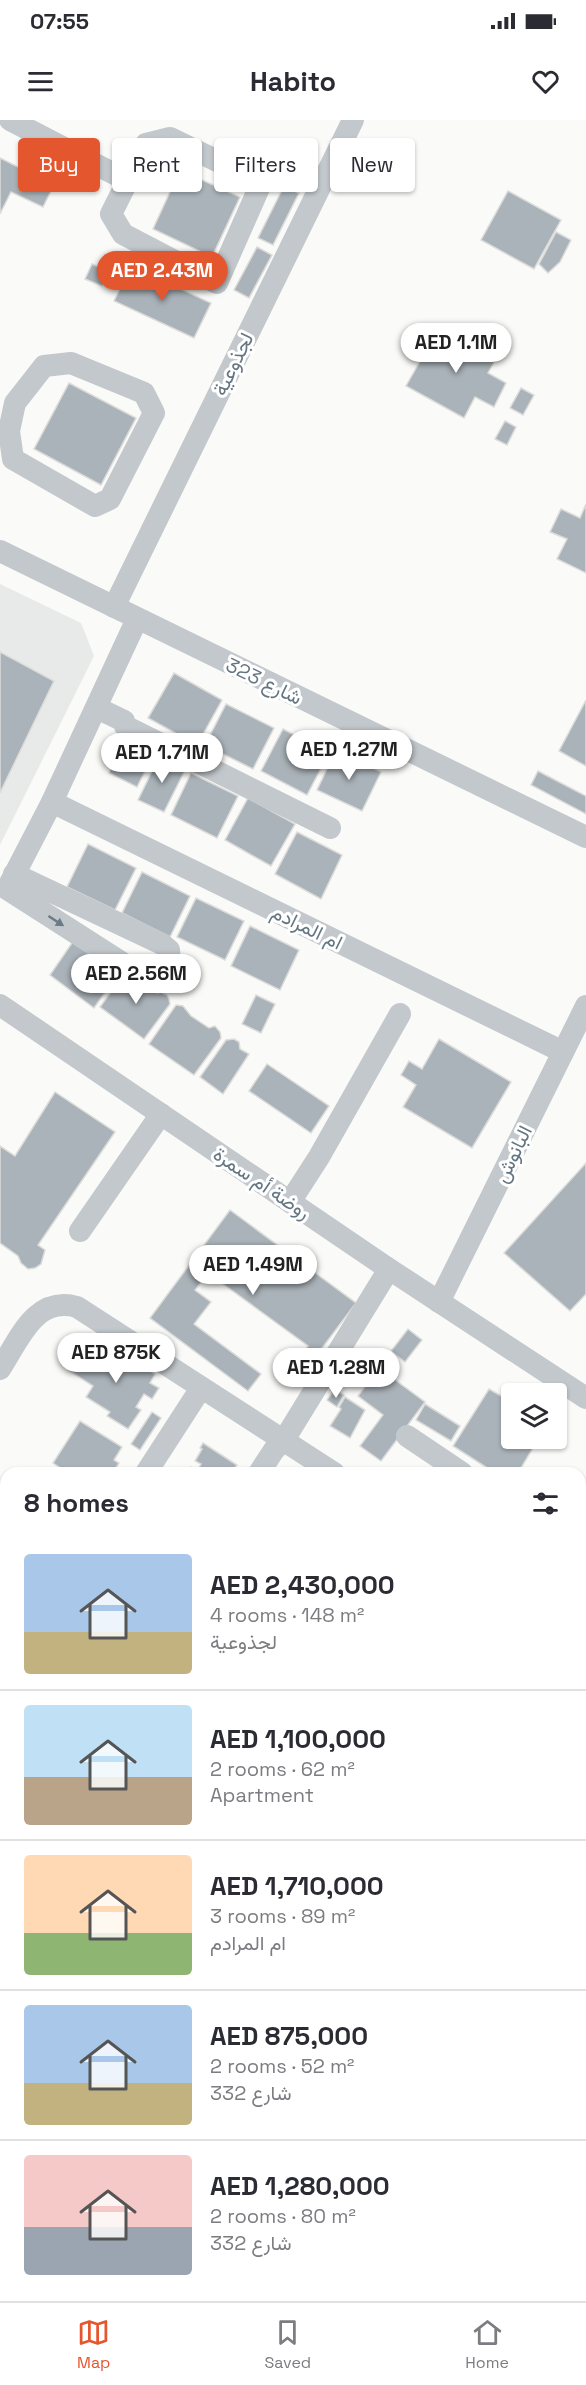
<!DOCTYPE html>
<html lang="en">
<head>
<meta charset="utf-8">
<style>
	:root { --surface:#fff; --page:#f2f2f3; --text:#2b2b33; --muted:#7c7c81; --line:#e1e1e2; --accent:#e4572e }
	body { margin:0; font-family:"Space Grotesk",Vazirmatn,sans-serif; background:var(--page); color:var(--text); height:100vh; display:flex; flex-direction:column; font-size:22px; white-space:nowrap }
	* { box-sizing:border-box; margin:0 }
	p { font-size:20px; color:var(--muted) }
	.icon { flex:none; width:33px; height:33px; fill:none; stroke:currentColor; stroke-width:2; stroke-linecap:round; stroke-linejoin:round }
	.map { position:relative; flex:1; overflow:hidden }
	.side { position:absolute; left:0px; top:1347px; width:586px; height:834px; display:flex; flex-direction:column; background:var(--surface); border-radius:18px 18px 0 0; box-shadow:0 2px 4px #0004 }
	.side>* { flex:none }
	.banner { position:absolute; left:18px; top:18px; width:550px; height:54px; display:flex; gap:12px }
	.tools { position:absolute; left:501px; top:1263px; display:grid; gap:12px }
	.tools a { display:grid; place-items:center; width:66px; height:66px; border-radius:6px; background:var(--surface); box-shadow:0 2px 4px #0004; font-size:30px }
	.price { position:absolute; translate:-50% -51px; padding:0 14px; border-radius:21px; background:#fff; color:#222; font-size:20px; line-height:39px; filter:drop-shadow(0 2px 3px #0008) }
	.price::after { content:''; position:absolute; left:50%; top:36px; width:18px; height:14px; margin-left:-9px; background:inherit; clip-path:polygon(0 0,100% 0,50% 100%) }
	.price.on { background:var(--accent); color:#fff }
	ul { padding:0; list-style:none }
	li { display:flex; align-items:center; gap:18px; height:150px; padding:0 24px }
	li+li { border-top:2px solid var(--line) }
	li span { display:grid; place-items:center; flex:none; width:168px; height:120px; border-radius:6px; color:#555 }
	li>.icon { margin-inline-start:auto }
	span .icon { width:72px; height:72px; fill:#fffc; stroke-width:1 }
	li b { font-size:26px }
	h2 { display:flex; justify-content:space-between; align-items:center; height:72px; padding:0 24px; font-size:26px }
	.pill { padding:0 21px; border-radius:6px; background:var(--surface); box-shadow:0 2px 4px #0004; font-size:21px; line-height:54px }
	.pill.on { background:var(--accent); color:#fff }
	.status { display:flex; justify-content:space-between; align-items:center; height:42px; padding:0 30px; background:var(--surface); direction:ltr }
	.status svg { height:16px; fill:currentColor }
	header { display:flex; justify-content:space-between; align-items:center; height:78px; padding:0 24px; background:var(--surface); font-size:27px; font-weight:700 }
	.tabs { display:flex; justify-content:space-around; align-items:center; height:84px; border-top:2px solid var(--line); background:var(--surface); font-size:16px; color:var(--muted) }
	.tabs a { display:grid; justify-items:center; gap:3px }
	.tabs .on { color:var(--accent) }
	.map>svg:first-child { display:block }
	.built { fill:#e8e9e9 }
	.building { fill:#aab3b9; stroke:#dcdcda; stroke-width:1.5 }
	.lines { fill:none; stroke-linecap:round; stroke-linejoin:round }
	.minor { stroke:#c3c8cc; stroke-width:22 }
	.oneway { fill:#6a7a87 }
	.labels { text-anchor:middle; stroke-width:6; stroke-linejoin:round; paint-order:stroke }
	.street-label { font-size:20px; fill:#657683; stroke:#fff }
</style>
</head>
<body>
<div class="status"><b>07:55</b><svg viewBox="0 0 49 12"><path d="M0 12V9h3v3zM5 12V6h3v6zM10 12V3h3v9zM15 12V0h3v12zM26 1h20v11H26zM47 4h2v5h-2z"/></svg></div>
<header><svg class="icon" aria-label="menu" viewBox="0 0 24 24"><path d="M4 6h16M4 12h16M4 18h16"/></svg>Habito<svg class="icon" aria-label="heart" viewBox="0 0 24 24"><path d="M12 20l-8-8c-3-5 5-10 8-4 3-6 11-1 8 4z"/></svg></header>
<div class="map">
<svg width="586" height="2181" viewBox="0 0 586 2181">
	<rect width="100%" height="100%" fill="#fafaf8"/>
	<path class="built" d="M 0,464 L 81,503 L 94,536 L 0,725 Z"/>
	<g class="building">
		<path d="M 296,35 L 307,41 L 293,67 L 283,62 Z"/>
		<path d="M 0,38 L 54,65 L 43,87 L 11,72 L 0,94 Z"/>
		<path d="M 180,50 L 240,77 L 212,137 L 153,109 Z"/>
		<path d="M 284,66 L 299,73 L 273,125 L 258,118 Z"/>
		<path d="M 508,71 L 561,100 L 534,149 L 481,120 Z"/>
		<path d="M 556,112 L 571,120 L 560,142 L 548,153 L 539,144 Z"/>
		<path d="M 257,127 L 272,135 L 249,178 L 234,170 Z"/>
		<path d="M 92,144 L 108,151 L 102,166 L 85,159 Z"/>
		<path d="M 131,146 L 211,183 L 194,218 L 114,181 Z"/>
		<path d="M 440,206 L 497,237 L 488,253 L 506,263 L 494,287 L 475,277 L 464,298 L 406,266 Z"/>
		<path d="M 69,263 L 136,298 L 101,365 L 34,329 Z"/>
		<path d="M 521,268 L 534,275 L 523,295 L 510,288 Z"/>
		<path d="M 505,301 L 516,307 L 507,325 L 495,319 Z"/>
		<path d="M 586,384 L 586,453 L 557,439 L 567,419 L 550,412 L 561,389 L 580,398 Z"/>
		<path d="M 0,532 L 54,561 L 0,673 Z"/>
		<path d="M 174,553 L 222,580 L 197,625 L 148,598 Z"/>
		<path d="M 586,580 L 586,646 L 559,631 Z"/>
		<path d="M 226,584 L 274,608 L 253,649 L 205,625 Z"/>
		<path d="M 283,609 L 329,633 L 307,675 L 261,651 Z"/>
		<path d="M 336,630 L 381,652 L 362,691 L 317,670 Z"/>
		<path d="M 160,635 L 186,648 L 164,692 L 138,680 Z"/>
		<path d="M 116,637 L 145,651 L 137,667 L 109,653 Z"/>
		<path d="M 538,651 L 586,676 L 586,694 L 531,665 Z"/>
		<path d="M 191,653 L 238,676 L 217,718 L 171,695 Z"/>
		<path d="M 248,678 L 295,704 L 271,746 L 225,720 Z"/>
		<path d="M 297,712 L 342,735 L 321,779 L 275,754 Z"/>
		<path d="M 88,724 L 136,748 L 115,790 L 67,767 Z"/>
		<path d="M 142,752 L 190,776 L 170,817 L 122,793 Z"/>
		<path d="M 196,778 L 244,801 L 225,840 L 177,817 Z"/>
		<path d="M 250,806 L 299,830 L 280,870 L 231,846 Z"/>
		<path d="M 74,820 L 120,851 L 94,888 L 50,855 Z"/>
		<path d="M 125,853 L 157,873 L 161,872 L 167,875 L 169,879 L 170,884 L 144,919 L 100,887 Z"/>
		<path d="M 256,875 L 275,884 L 261,913 L 242,904 Z"/>
		<path d="M 176,885 L 183,886 L 191,896 L 209,908 L 215,906 L 220,912 L 221,918 L 194,955 L 149,924 Z"/>
		<path d="M 234,919 L 239,922 L 240,929 L 249,934 L 223,974 L 200,957 L 226,920 Z"/>
		<path d="M 439,919 L 511,962 L 472,1028 L 403,987 L 416,965 L 401,955 L 409,941 L 422,949 Z"/>
		<path d="M 267,944 L 329,986 L 311,1013 L 249,971 Z"/>
		<path d="M 55,972 L 115,1012 L 38,1125 L 45,1130 L 41,1144 L 35,1148 L 28,1149 L 21,1143 L 18,1136 L 0,1123 L 0,1026 L 15,1036 Z"/>
		<path d="M 586,1043 L 586,1174 L 570,1191 L 504,1133 Z"/>
		<path d="M 230,1090 L 356,1183 L 304,1252 L 294,1245 L 308,1226 L 208,1153 L 195,1170 L 211,1182 L 194,1204 L 261,1254 L 248,1271 L 150,1198 Z"/>
		<path d="M 408,1209 L 422,1220 L 405,1242 L 391,1231 Z"/>
		<path d="M 115,1228 L 155,1254 L 150,1263 L 159,1268 L 152,1279 L 144,1274 L 136,1287 L 141,1290 L 128,1309 L 107,1296 L 110,1292 L 86,1277 L 93,1266 L 68,1250 L 80,1230 L 104,1246 Z"/>
		<path d="M 379,1248 L 425,1282 L 381,1341 L 360,1326 L 383,1295 L 358,1276 Z"/>
		<path d="M 489,1269 L 512,1282 L 512,1318 L 539,1318 L 518,1353 L 495,1353 L 453,1326 Z"/>
		<path d="M 339,1272 L 344,1275 L 337,1287 L 327,1280 L 332,1273 L 336,1276 Z"/>
		<path d="M 345,1277 L 365,1290 L 350,1318 L 330,1306 L 341,1289 L 339,1287 Z"/>
		<path d="M 425,1284 L 460,1306 L 451,1321 L 416,1300 Z"/>
		<path d="M 152,1292 L 161,1298 L 140,1330 L 131,1324 Z"/>
		<path d="M 80,1301 L 122,1327 L 114,1340 L 119,1343 L 113,1353 L 68,1353 L 53,1343 Z"/>
		<path d="M 203,1323 L 237,1345 L 231,1353 L 187,1353 L 191,1347 L 197,1351 L 201,1344 L 195,1341 L 202,1329 L 200,1328 Z"/>
		<path d="M 0,1449 L 6,1453 L 6,1506 L 0,1502 Z"/>
		<path d="M 586,1529 L 586,1581 L 580,1578 L 580,1538 Z"/>
		<path d="M 580,1587 L 586,1591 L 586,1624 L 580,1632 Z"/>
		<path d="M 6,1641 L 6,1670 L 0,1666 L 3,1662 L 0,1660 L 0,1650 Z"/>
		<path d="M 0,1690 L 6,1694 L 6,1724 L 0,1733 Z"/>
		<path d="M 583,1693 L 586,1694 L 586,1746 L 580,1743 L 580,1699 Z"/>
		<path d="M 580,1752 L 586,1754 L 586,1774 L 580,1785 Z"/>
		<path d="M 0,1820 L 6,1824 L 6,1841 L 0,1850 Z"/>
		<path d="M 0,1928 L 6,1932 L 6,1958 L 0,1967 Z"/>
		<path d="M 582,1969 L 586,1972 L 586,2014 L 580,2011 Z"/>
		<path d="M 341,2175 L 398,2175 L 396,2181 L 342,2181 Z"/>
	</g>
	<g class="lines">
		<g class="minor">
			<path d="M 10,0 L 128,61"/>
			<path d="M 170,18 L 244,54 L 259,68 L 217,163 L 123,114 L 111,94 L 146,24 Z"/>
			<path d="M 71,243 L 144,273 L 154,293 L 110,379 L 95,386 L 13,339 L 9,311 L 15,283 L 44,246 Z"/>
			<path d="M 0,431 L 586,717"/>
			<path d="M 114,487 L 353,0"/>
			<path d="M 97,588 L 124,601 L 125,606 L 330,708"/>
			<path d="M 52,682 L 563,932"/>
			<path d="M 9,765 L 52,682 L 137,499"/>
			<path d="M 7,769 L 146,858 C 157,863 162,861 171,853 L 169,830 L 162,824 L 14,754"/>
			<path d="M 0,885 L 389,1149 L 586,1278"/>
			<path d="M 290,1082 L 319,1037 L 400,894"/>
			<path d="M 80,1111 L 161,994"/>
			<path d="M 439,1182 L 586,886"/>
			<path d="M 0,1249 C 19,1220 35,1175 77,1187 L 334,1353"/>
			<path d="M 407,1316 L 462,1353"/>
			<path d="M 146,1353 L 201,1268"/>
			<path d="M 259,1353 L 274,1330 L 284,1320 L 389,1149"/>
			<path d="M 0,1413 L 6,1404"/>
			<path d="M 0,1577 L 6,1567"/>
			<path d="M 0,1795 L 6,1798"/>
			<path d="M 580,1854 L 586,1843"/>
			<path d="M 0,1897 L 6,1901"/>
			<path d="M 0,2016 L 6,2020"/>
			<path d="M 580,2105 L 586,2108"/>
			<path d="M 580,2165 L 585,2158"/>
			<path d="M 240,2175 L 249,2181"/>
			<path d="M 516,2175 L 527,2181"/>
			<path d="M 307,2181 L 310,2175"/>
			<path d="M 411,2181 L 414,2175"/>
		</g>
	</g>
	<defs><path id="oneway-solid" d="M-6-.8H1V-3.2L6.5 0L1 3.2V.8H-6Z" transform="scale(1.5)"/></defs>
	<use class="oneway" href="#oneway-solid" transform="translate(56 801) rotate(33)"/>
	<g class="labels">
		<g class="street-label">
			<text transform="translate(233 244) rotate(-64)" y="7">لجذوعية</text>
			<text transform="translate(264 561) rotate(26)" y="7">شارع 323</text>
			<text transform="translate(307 807) rotate(26)" y="7">ام المرادم</text>
			<text transform="translate(513 1034) rotate(-64)" y="7">البانوش</text>
			<text transform="translate(262 1063) rotate(34)" y="7">روضة أم سمرة</text>
		</g>
	</g>
</svg>
<div class="tools">
<a><svg class="icon" aria-label="layers" viewBox="0 0 24 24"><path d="M12 4l9 5-9 5-9-5zM3 14l9 5 9-5"/></svg></a>
</div>
<b class="price on" style="left:162px;top:182px">AED 2.43M</b>
<b class="price" style="left:456px;top:254px">AED 1.1M</b>
<b class="price" style="left:349px;top:661px">AED 1.27M</b>
<b class="price" style="left:162px;top:664px">AED 1.71M</b>
<b class="price" style="left:136px;top:885px">AED 2.56M</b>
<b class="price" style="left:253px;top:1176px">AED 1.49M</b>
<b class="price" style="left:116px;top:1264px">AED 875K</b>
<b class="price" style="left:336px;top:1279px">AED 1.28M</b>
<div class="banner">
<a class="pill on">Buy</a>
<a class="pill">Rent</a>
<a class="pill">Filters</a>
<a class="pill">New</a>
</div>
<section class="side">
<h2>8 homes<svg class="icon" aria-label="filters" viewBox="0 0 24 24"><path d="M4 7h16M4 17h16"/><circle cx="9" cy="7" r="2"/><circle cx="15" cy="17" r="2"/></svg></h2>
<ul>
<li><span style="background:linear-gradient(#a9c7e8 65%,#c2b280 0)"><svg class="icon" aria-label="home" viewBox="0 0 24 24"><path d="M3 11l9-7 9 7M6 9v11h12V9"/></svg></span><div><b>AED 2,430,000</b><p>4 rooms · 148 m²</p><p>لجذوعية</p></div></li>
<li><span style="background:linear-gradient(#bfe0f5 60%,#b9a48a 0)"><svg class="icon" aria-label="home" viewBox="0 0 24 24"><path d="M3 11l9-7 9 7M6 9v11h12V9"/></svg></span><div><b>AED 1,100,000</b><p>2 rooms · 62 m²</p><p>Apartment</p></div></li>
<li><span style="background:linear-gradient(#ffd9b3 65%,#8fb573 0)"><svg class="icon" aria-label="home" viewBox="0 0 24 24"><path d="M3 11l9-7 9 7M6 9v11h12V9"/></svg></span><div><b>AED 1,710,000</b><p>3 rooms · 89 m²</p><p>ام المرادم</p></div></li>
<li><span style="background:linear-gradient(#a9c7e8 65%,#c2b280 0)"><svg class="icon" aria-label="home" viewBox="0 0 24 24"><path d="M3 11l9-7 9 7M6 9v11h12V9"/></svg></span><div><b>AED 875,000</b><p>2 rooms · 52 m²</p><p>شارع 332</p></div></li>
<li><span style="background:linear-gradient(#f6c9c9 60%,#9aa5b1 0)"><svg class="icon" aria-label="home" viewBox="0 0 24 24"><path d="M3 11l9-7 9 7M6 9v11h12V9"/></svg></span><div><b>AED 1,280,000</b><p>2 rooms · 80 m²</p><p>شارع 332</p></div></li>
</ul>
</section>
</div>
<nav class="tabs">
<a class="on"><svg class="icon" aria-label="map" viewBox="0 0 24 24"><path d="M3 6l6-2 6 2 6-2v14l-6 2-6-2-6 2zM9 4v14M15 6v14"/></svg>Map</a>
<a><svg class="icon" aria-label="saved" viewBox="0 0 24 24"><path d="M7 4h10v16l-5-4-5 4z"/></svg>Saved</a>
<a><svg class="icon" aria-label="home" viewBox="0 0 24 24"><path d="M3 11l9-7 9 7M6 9v11h12V9"/></svg>Home</a>
</nav>
</body>
</html>
